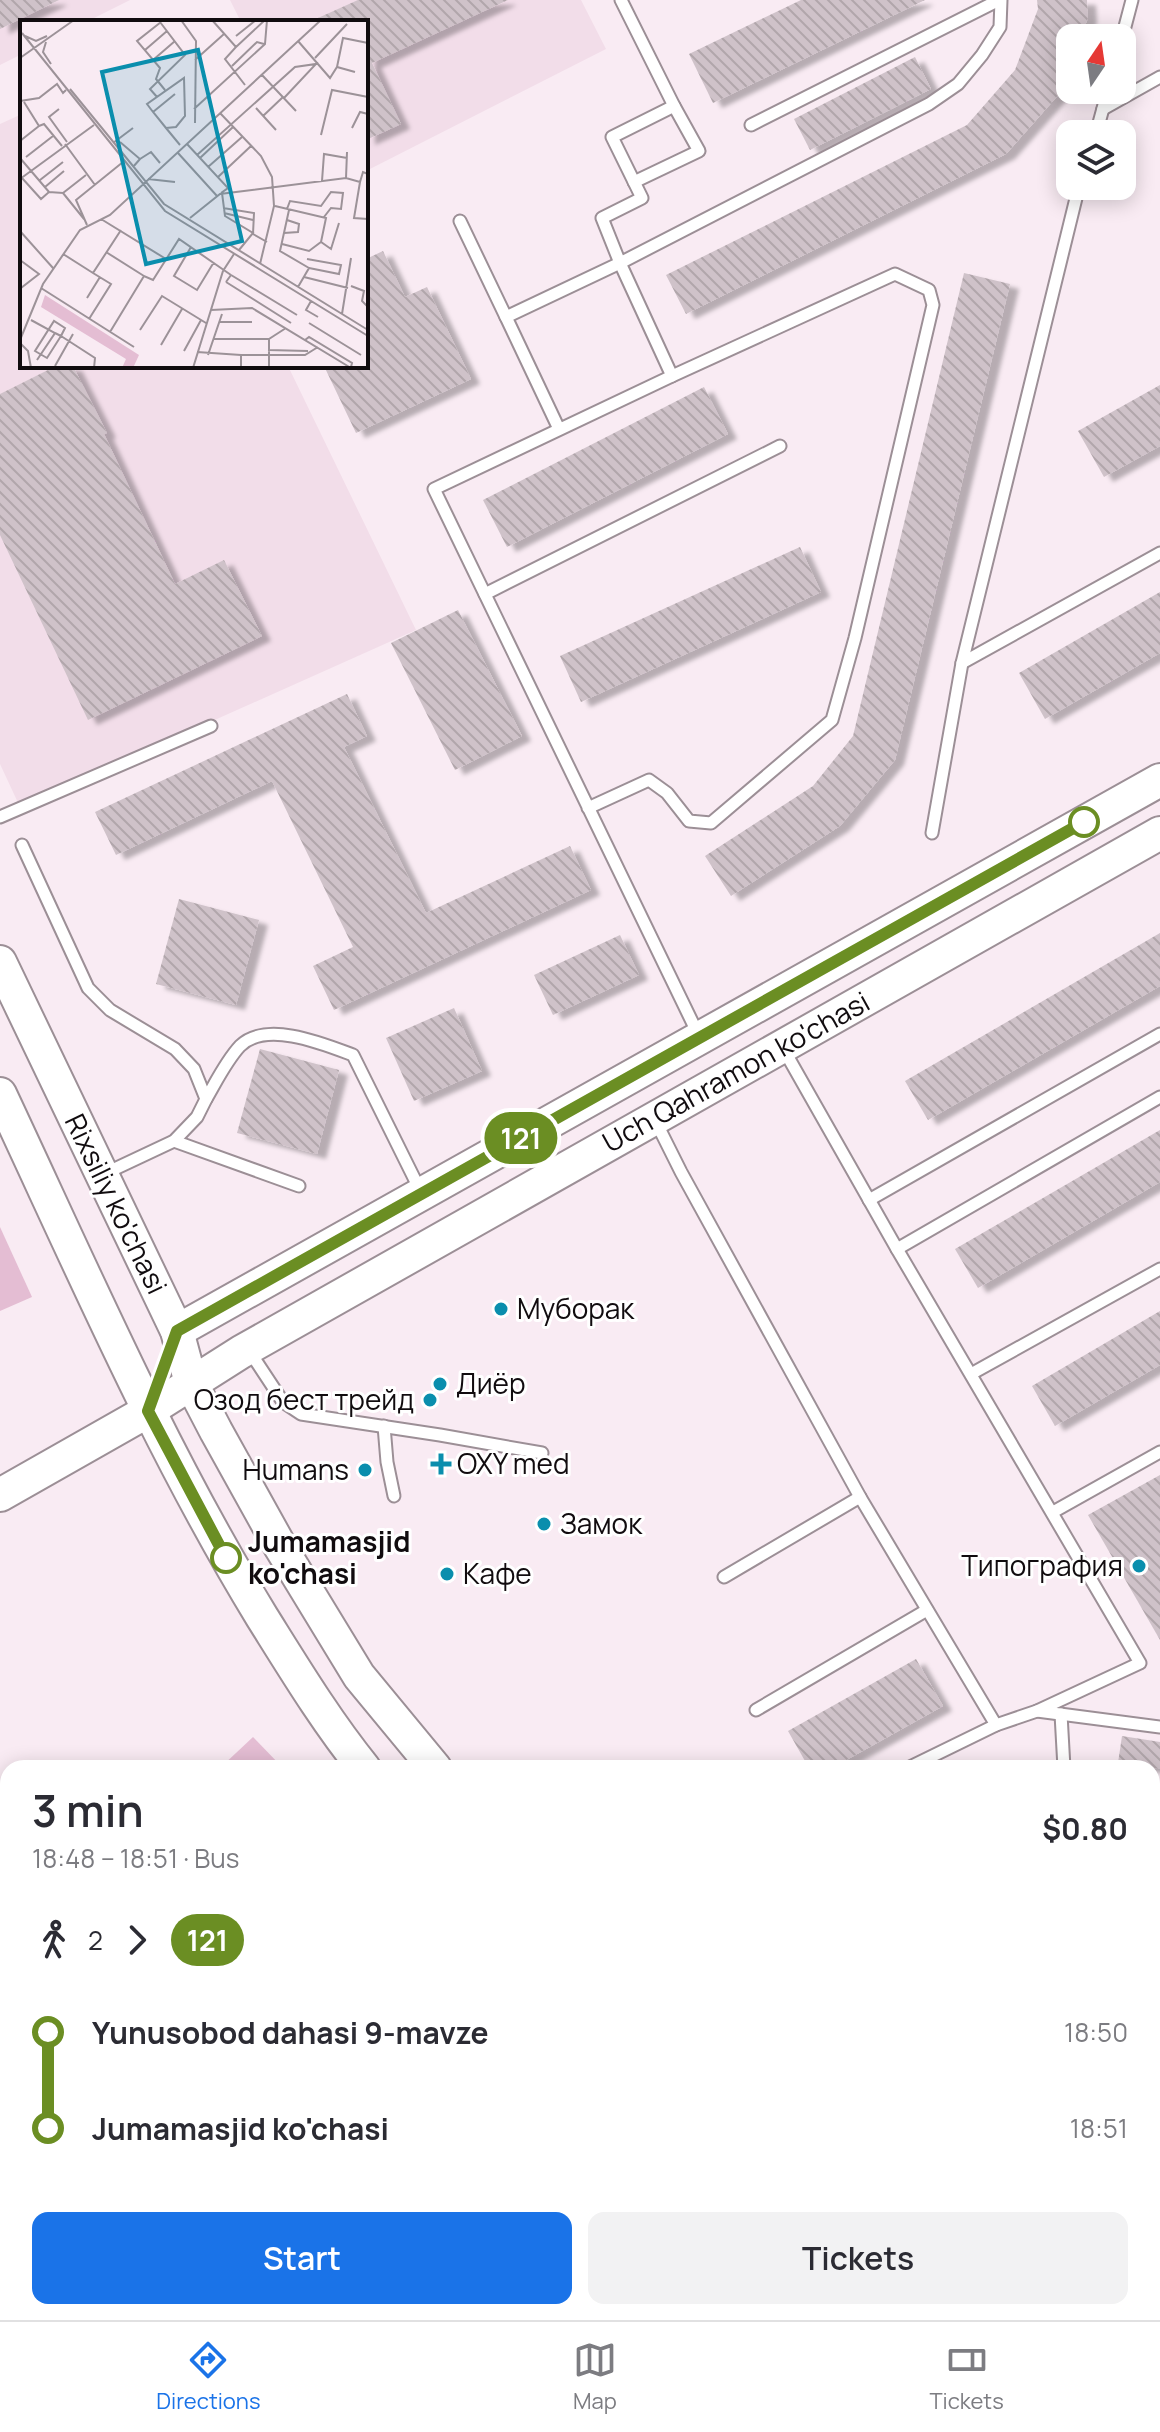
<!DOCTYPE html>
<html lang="en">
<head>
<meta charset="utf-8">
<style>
	body { margin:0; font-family:Manrope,sans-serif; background:#f2f2f3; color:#2b2b33; height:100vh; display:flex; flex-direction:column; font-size:30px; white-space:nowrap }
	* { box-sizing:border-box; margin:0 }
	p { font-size:26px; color:#7c7c81 }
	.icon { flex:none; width:44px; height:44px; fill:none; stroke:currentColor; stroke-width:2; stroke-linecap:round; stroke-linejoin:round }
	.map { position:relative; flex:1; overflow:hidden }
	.panel { position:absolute; left:0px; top:1760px; width:1160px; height:560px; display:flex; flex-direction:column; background:#fff; border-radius:24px 24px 0 0; box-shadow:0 4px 20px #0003 }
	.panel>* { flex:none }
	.badge { padding:0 16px; border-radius:26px; font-size:28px; line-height:52px }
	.needle { width:52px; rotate:13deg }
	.fabs { position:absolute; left:1056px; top:24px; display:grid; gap:16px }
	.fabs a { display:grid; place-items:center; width:80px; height:80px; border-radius:16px; background:#fff; box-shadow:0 4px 20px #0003; font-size:40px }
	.map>.badge { position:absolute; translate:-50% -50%; box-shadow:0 0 0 4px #fff }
	.legs { display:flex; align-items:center; gap:12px; height:88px; padding:0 32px; font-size:26px }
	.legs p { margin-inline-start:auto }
	.head { display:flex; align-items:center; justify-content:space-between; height:136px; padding:0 32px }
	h1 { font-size:44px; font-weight:600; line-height:60px }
	.cta { display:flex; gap:16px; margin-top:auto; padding:16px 32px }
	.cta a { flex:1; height:92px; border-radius:16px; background:#1a73e8; color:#fff; font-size:32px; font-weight:600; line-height:92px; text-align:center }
	.cta a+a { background:#f2f2f3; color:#2b2b33 }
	ul { padding:0 32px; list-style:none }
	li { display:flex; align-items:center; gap:28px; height:96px; font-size:30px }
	li i { display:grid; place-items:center; width:12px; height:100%; margin:0 10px; background:currentColor }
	li i::after { content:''; width:20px; height:20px; margin:-10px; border:6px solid; border-radius:50%; background:#fff }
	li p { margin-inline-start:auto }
	li:first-child i { background:linear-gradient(#0000 50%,currentColor 0) }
	li:last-child i { background:linear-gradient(currentColor 50%,#0000 0) }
	.menu { display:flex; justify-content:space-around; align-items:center; height:112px; border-top:2px solid #e1e1e2; background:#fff; font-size:22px; color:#7c7c81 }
	.menu a { display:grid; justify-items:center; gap:4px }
	.menu .selected { color:#1a73e8 }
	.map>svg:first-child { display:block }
</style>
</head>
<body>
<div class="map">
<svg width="1160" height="2320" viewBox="0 0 1160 2320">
	<defs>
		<pattern id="building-back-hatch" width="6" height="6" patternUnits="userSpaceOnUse" patternTransform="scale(2)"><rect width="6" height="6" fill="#cfc2c9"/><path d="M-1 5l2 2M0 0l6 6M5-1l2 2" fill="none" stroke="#b1a6ab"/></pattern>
		<filter id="shadow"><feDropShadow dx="9" dy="5" stdDeviation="2" flood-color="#0004"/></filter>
	</defs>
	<rect width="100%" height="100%" fill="#f9ebf3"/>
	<!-- built -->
	<g fill="#f2dde9">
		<path d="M0 0H130L86 22H22V54L0 65Z"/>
		<path d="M230 0H581L606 49 366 171V22H241Z"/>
		<path d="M22 114V366H288L416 630 20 807 0 764V124Z"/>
	</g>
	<!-- green -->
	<g fill="#e4bdd3">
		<path d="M0 1227 32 1297 0 1311Z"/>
		<path d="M253 1737 283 1768H220Z"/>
	</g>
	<!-- building -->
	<g fill="url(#building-back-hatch)" filter="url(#shadow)">
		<path d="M0 0H59L0 29Z"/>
		<path d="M358 0H508L372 63 401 124 366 140V22H309Z"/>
		<path d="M801 0H925L713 103 689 54Z"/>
		<path d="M1037 0H1087L1088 18 1080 38H1070V66L1060 93 1006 154 686 314 666 275 967 125 1015 70 1038 9Z"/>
		<path d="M915 57 931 89 810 150 794 119Z"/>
		<path d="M383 251 405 297 427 287 471 379 356 433 324 366H366V259Z"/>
		<path d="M964 273 1010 284 895 760 840 826 731 896 705 856 813 786 853 736Z"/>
		<path d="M56 366H73L107 433 104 434 175 584 224 560 262 636 88 720 0 535V394Z"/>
		<path d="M1160 385V446L1104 477 1078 431Z"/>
		<path d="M704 387 728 434 507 547 483 500Z"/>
		<path d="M800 547 821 592 581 702 560 656Z"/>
		<path d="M1160 592V653L1045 719 1019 673Z"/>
		<path d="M458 610 522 736 455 770 391 643Z"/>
		<path d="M347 694 367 736 344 747 426 913 570 846 591 890 334 1010 313 966 353 947 272 781 116 855 95 812Z"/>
		<path d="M179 899 259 920 236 1005 156 984Z"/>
		<path d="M1160 933V986L928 1120 905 1081Z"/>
		<path d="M620 935 639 975 553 1015 534 975Z"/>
		<path d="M454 1008 482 1071 414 1101 386 1038Z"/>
		<path d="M260 1049 339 1070 317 1154 237 1133Z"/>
		<path d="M1160 1130V1182L978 1288 955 1249Z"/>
		<path d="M1160 1311V1365L1055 1426 1032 1386Z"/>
		<path d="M1160 1475V1640L1088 1515Z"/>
		<path d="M916 1659 943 1706 832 1768H809L788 1731Z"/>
		<path d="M1122 1736 1160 1742V1769L1118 1763Z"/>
	</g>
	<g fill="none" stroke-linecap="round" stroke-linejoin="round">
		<defs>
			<g id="lane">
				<path d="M621 0 674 106 612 137 642 198 602 218 620 263 672 376"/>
				<path d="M1122 38 1132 0"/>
				<path d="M1103 109 1160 77"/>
				<path d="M751 125 999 0"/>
				<path d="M1096 134 1108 90"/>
				<path d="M634 182 699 151 674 106"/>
				<path d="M460 221 506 317"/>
				<path d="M559 429 506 317 620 263 929 104 958 84 982 55 1000 27 1001 0"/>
				<path d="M485 594 780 446"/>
				<path d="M962 663 1160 553"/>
				<path d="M588 808 649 780 667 793 689 821 711 823 832 720 855 638 933 305 929 290 895 274 672 376 434 489C522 671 610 853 698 1034"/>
				<path d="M0 817 211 726"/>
				<path d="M932 833 962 663 1079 186"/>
				<path d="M22 845 88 988 110 1010 175 1049 194 1069 206 1099 197 1117 174 1141 106 1173"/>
				<path d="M784 1050 897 1249 1140 1663 1037 1711"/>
				<path d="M206 1099C216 1082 226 1061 240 1046 266 1020 324 1044 353 1055L420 1190"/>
				<path d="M656 1122 681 1172 860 1497 996 1725"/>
				<path d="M174 1141 299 1186"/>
				<path d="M869 1200 1160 1034"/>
				<path d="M897 1249 1160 1097"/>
				<path d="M250 1352 283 1402 301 1414 440 1435 542 1453"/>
				<path d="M971 1374 1160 1269"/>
				<path d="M384 1426 387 1462 394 1496"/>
				<path d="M1053 1512 1160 1452"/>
				<path d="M724 1577 860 1497"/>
				<path d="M756 1710 927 1610"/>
				<path d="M1061 1714 1064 1768"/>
				<path d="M908 1768 996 1725 1037 1711 1160 1727"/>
				<path d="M1152 1929 1160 1933"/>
				<path d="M1152 1980 1160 1983"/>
				<path d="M0 2077 8 2085"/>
				<path d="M1152 2109 1160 2116"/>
				<path d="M623 2312 631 2320"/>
				<path d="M237 2320 245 2312"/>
				<path d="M490 2320 497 2312"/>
			</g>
			<g id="secondary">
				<path d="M0 962 177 1331 191 1383 216 1431 281 1548 359 1676 435 1768"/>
				<path d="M0 1094C83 1271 160 1450 262 1617 294 1668 326 1721 364 1768"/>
				<path d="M177 1331 1160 780"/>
				<path d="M0 1495 148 1411 241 1352 1160 833"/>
				<path d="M905 2312 913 2320"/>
				<path d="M985 2312 993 2320"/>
			</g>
		</defs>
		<!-- lane casing -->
		<use href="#lane" stroke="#9c8f96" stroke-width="15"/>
		<!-- secondary casing -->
		<use href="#secondary" stroke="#9c8f96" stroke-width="36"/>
		<!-- lane -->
		<use href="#lane" stroke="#fff" stroke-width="11"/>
		<!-- secondary -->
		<use href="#secondary" stroke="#fff" stroke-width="32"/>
	</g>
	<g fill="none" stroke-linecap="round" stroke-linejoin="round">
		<defs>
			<path id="line-1" d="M226 1558 148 1411 177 1331 1084 822"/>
		</defs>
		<!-- line-1 casing -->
		<use href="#line-1" stroke="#fff" stroke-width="18"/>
		<!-- line-1 -->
		<use href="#line-1" stroke="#6b8e23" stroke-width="12"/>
	</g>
	<!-- markers -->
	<g fill="#fff" stroke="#6b8e23" stroke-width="4">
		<circle cx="1084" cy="822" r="14"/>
		<circle cx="226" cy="1558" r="14"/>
	</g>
	<g fill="#0a8ead" stroke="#fff" stroke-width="3">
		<circle cx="501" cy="1309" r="8"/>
		<circle cx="440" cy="1384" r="8"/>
		<circle cx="430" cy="1400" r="8"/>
		<path d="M437 1452h8v8h8v8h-8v8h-8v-8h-8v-8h8z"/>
		<circle cx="365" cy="1470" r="8"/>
		<circle cx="544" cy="1524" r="8"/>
		<circle cx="1139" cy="1566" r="8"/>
		<circle cx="447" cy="1574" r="8"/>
	</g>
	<g text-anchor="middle" stroke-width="6" stroke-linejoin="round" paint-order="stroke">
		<!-- street labels -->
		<g font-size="28" fill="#110c0f" stroke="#fff">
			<text transform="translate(736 1072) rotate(-29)" y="10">Uch Qahramon ko'chasi</text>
			<text transform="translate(116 1204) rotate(64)" y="10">Rixsiliy ko'chasi</text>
		</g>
		<!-- poi labels -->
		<g font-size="28" fill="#110c0f" stroke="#fff" text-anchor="start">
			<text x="517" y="1319">Муборак</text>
			<text x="456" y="1394">Диёр</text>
			<text x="414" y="1410" text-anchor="end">Озод бест трейд</text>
			<text x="457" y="1474">OXY med</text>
			<text x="349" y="1480" text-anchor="end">Humans</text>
			<text x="560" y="1534">Замок</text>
			<text x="1123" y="1576" text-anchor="end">Типография</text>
			<text x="463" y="1584">Кафе</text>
		</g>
		<!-- stop labels -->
		<g font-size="28" font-weight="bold" fill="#110c0f" stroke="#fff" text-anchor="start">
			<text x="248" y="1552">Jumamasjid<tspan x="248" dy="32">ko'chasi</tspan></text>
		</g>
	</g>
	<!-- overview -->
	<g transform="translate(20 20)">
		<rect width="348" height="348" fill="#f9ebf3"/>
		<path d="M25 275 119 335 113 348H102L106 339 21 287Z" fill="#e4bdd3"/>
		<path fill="none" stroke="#9c9298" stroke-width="2" d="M161 0 176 21 175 103M192 0 216 27 205 39 225 65M141 2 117 21 140 48 136 59 145 70M2 13 145 191 348 316M5 16 16 21 27 16M216 16 236 0M278 21 310 58 317 47 335 52M26 22 23 32 31 44M216 27 245 0M125 30 147 11M0 38 54 0M295 38 327 4M133 40 155 21M175 40 204 14M212 46 237 22 244 24M317 47 323 18 348 23M242 55 276 91M50 69 144 184 348 310M137 77 130 69 165 35 140 2M0 81 19 78 37 64 43 73 46 70M4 82 19 106 24 104 42 126M236 88 256 110M39 89 29 97 47 122M174 89 245 24 247 0M133 92 155 74M200 93 241 136 252 157 254 186 240 244M243 96 263 77M146 108 156 107 165 96 164 58 127 84 133 92 146 108 160 125M332 108 340 92 348 94M301 115 312 70 348 77M0 121 19 106M100 122 120 139 113 147M93 123 113 108M45 124 75 165M167 124 208 168 201 173M158 133 197 176M177 135 275 47 296 44 264 78M6 137 33 116M0 138 29 172M180 138 213 107M120 139 131 132 140 143M188 147 222 117M198 157 231 126M2 158 21 179 29 172 43 173 66 155M326 158 327 132M0 159 74 105M128 159 155 162M20 160 43 142M302 161 304 134 327 138M340 162 334 198 348 199M25 167 44 151M43 173 64 199M202 173 205 196 233 213 219 230M255 186 306 198 301 222M203 188 234 193 233 214 247 222M267 189 270 181 301 186 311 172 323 173 321 189 311 188 304 197M269 190 260 231 289 248 278 267M204 193 233 200M170 198 200 174 326 158 340 162 343 152 348 154M81 199 146 239M67 205 56 180 103 142M0 211 33 248M264 213 278 212 279 204 267 200M262 224 289 231 301 222 311 229 319 203M171 227 154 256 177 270 194 242M86 232 124 256M43 234 73 253M287 239 321 245 319 254 289 248M0 240 19 254 1 268 0 279M284 257 328 268M206 262 211 255 277 295M206 262 271 303M331 266 344 271 342 281 348 287M21 268 114 327M67 278 80 257M291 281 286 290 298 297M191 290 232 288 331 348M322 294 331 238M69 299 91 264 73 253 101 210M11 300 35 313 17 340M199 302H232M289 303 341 335M120 310 142 276 186 303M90 312 124 256 133 260 159 219 211 255M35 313 41 316 27 338 15 331 34 301 45 308 41 316 75 338 74 348M193 319H249M0 320 23 264 60 210 90 195 301 0M285 320 289 317 332 343 331 347M0 323 8 331 11 348M141 325 162 289M248 330 288 331M164 331 181 300M177 332 221 335M188 335 202 294M35 346 53 314M173 348 203 251 214 234M221 348V335H285L298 327M249 348V319L266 308"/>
		<path fill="#0a8ead" fill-opacity="0.15" stroke="#0a8ead" stroke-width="4" d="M178 30 222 221 126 244 82 52Z"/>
		<rect width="348" height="348" fill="none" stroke="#110c0f" stroke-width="4"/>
	</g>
</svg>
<div class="fabs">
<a><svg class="needle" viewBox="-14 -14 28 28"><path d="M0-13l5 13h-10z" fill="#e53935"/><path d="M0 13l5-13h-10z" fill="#7c7c81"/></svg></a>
<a><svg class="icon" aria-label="layers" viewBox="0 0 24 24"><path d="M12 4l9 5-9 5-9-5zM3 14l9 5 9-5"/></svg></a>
</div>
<b class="badge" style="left:521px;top:1138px;background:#6b8e23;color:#fff">121</b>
<section class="panel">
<div class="head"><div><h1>3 min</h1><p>18:48 – 18:51 · Bus</p></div><b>$0.80</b></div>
<div class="legs"><svg class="icon" aria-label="walk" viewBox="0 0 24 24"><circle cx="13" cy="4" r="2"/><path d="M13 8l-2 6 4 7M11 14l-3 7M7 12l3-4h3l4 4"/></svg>2<svg class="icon" aria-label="forward" viewBox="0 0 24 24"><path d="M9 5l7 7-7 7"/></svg><b class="badge" style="background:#6b8e23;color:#fff">121</b></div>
<ul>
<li><i style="color:#6b8e23"></i><b>Yunusobod dahasi 9-mavze</b><p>18:50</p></li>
<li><i style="color:#6b8e23"></i><b>Jumamasjid ko'chasi</b><p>18:51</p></li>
</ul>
<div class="cta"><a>Start</a><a>Tickets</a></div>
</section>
</div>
<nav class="menu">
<a class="selected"><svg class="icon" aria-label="directions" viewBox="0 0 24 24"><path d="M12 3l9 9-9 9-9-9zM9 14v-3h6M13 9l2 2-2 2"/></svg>Directions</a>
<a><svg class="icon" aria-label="map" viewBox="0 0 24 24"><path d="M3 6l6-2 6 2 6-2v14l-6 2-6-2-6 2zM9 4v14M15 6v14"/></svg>Map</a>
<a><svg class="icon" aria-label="tickets" viewBox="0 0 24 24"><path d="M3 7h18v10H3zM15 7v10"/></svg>Tickets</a>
</nav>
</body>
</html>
